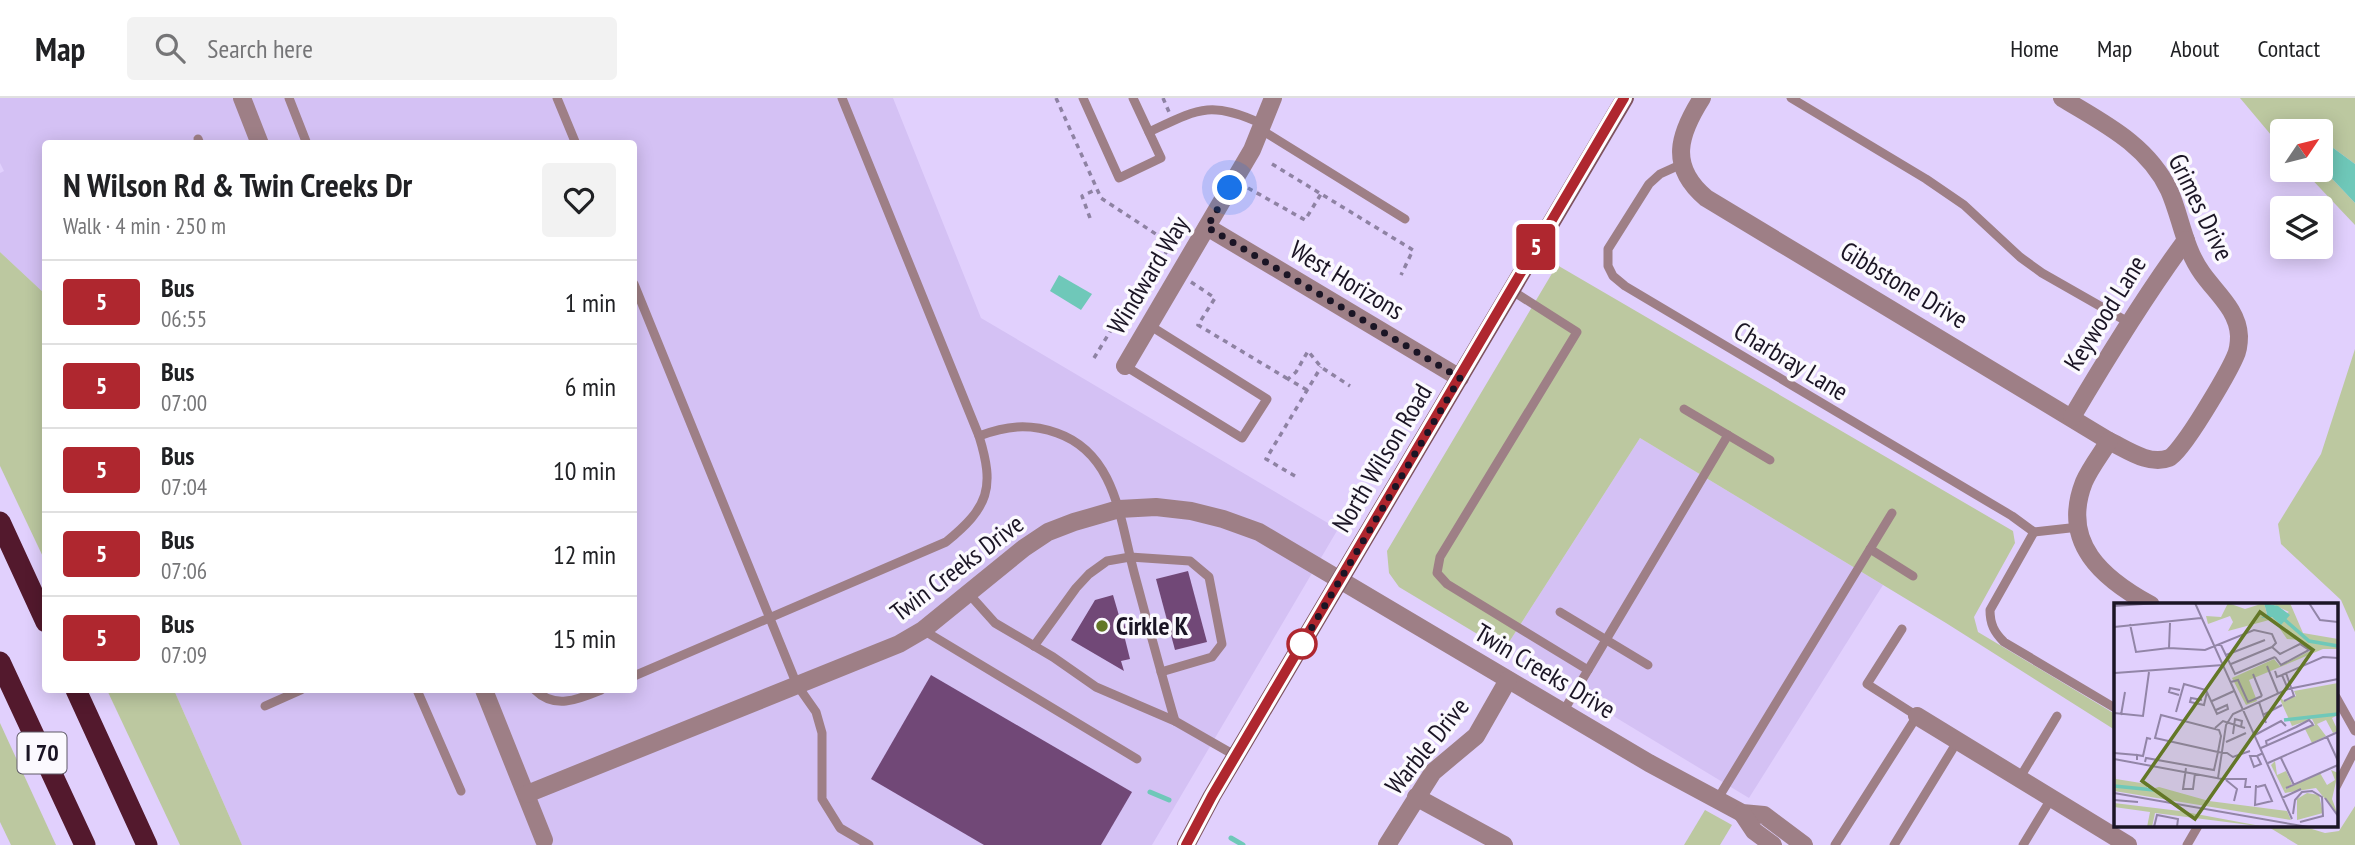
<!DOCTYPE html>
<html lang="en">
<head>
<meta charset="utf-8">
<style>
	body { margin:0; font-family:"PT Sans Narrow",sans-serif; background:#f2f2f2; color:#202124; height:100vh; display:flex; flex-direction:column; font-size:26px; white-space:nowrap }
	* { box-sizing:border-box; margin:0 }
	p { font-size:23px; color:#757577 }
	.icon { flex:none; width:38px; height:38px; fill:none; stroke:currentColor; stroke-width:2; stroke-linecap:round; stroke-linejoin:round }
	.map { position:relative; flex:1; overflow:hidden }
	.sheet { position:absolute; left:42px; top:42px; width:595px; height:553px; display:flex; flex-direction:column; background:#fff; border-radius:7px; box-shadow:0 4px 18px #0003 }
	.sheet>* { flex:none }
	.badge { padding:0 14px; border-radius:5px; font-size:24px; line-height:46px }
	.needle { width:46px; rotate:55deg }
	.fabs { position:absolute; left:2270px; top:21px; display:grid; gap:14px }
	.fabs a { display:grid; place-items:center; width:63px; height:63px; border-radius:7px; background:#fff; box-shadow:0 4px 18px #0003; font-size:35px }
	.you { position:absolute; width:35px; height:35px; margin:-18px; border:5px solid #fff; border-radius:50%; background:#1a73e8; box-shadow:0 0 0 10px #1a73e833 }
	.map>.badge { position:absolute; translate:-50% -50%; box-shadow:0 0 0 4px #fff }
	.round { display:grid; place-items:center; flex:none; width:74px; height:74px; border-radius:7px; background:#f2f2f2 }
	.headline { display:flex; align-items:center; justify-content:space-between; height:119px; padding:0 21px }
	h1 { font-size:33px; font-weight:600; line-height:52px }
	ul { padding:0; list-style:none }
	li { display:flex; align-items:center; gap:21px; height:84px; padding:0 21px; border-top:2px solid #e0e0e0 }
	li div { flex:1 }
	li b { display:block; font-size:26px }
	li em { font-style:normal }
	li .badge { min-width:77px; font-weight:700; text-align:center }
	header { display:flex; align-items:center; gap:42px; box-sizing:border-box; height:98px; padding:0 35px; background:#fff; border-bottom:2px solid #e0e0e0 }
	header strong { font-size:33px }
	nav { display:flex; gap:38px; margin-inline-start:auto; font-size:24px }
	.search { width:490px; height:63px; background:#f2f2f2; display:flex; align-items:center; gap:18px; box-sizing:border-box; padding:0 24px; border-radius:7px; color:#757577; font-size:26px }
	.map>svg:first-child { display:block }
</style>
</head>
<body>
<header>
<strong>Map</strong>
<div class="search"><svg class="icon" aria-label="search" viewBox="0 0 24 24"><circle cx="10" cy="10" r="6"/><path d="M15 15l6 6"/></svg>Search here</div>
<nav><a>Home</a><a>Map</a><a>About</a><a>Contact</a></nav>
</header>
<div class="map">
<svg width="2355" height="747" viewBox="0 0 2355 747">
	<rect width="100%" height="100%" fill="#e1d0fd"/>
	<!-- built -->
	<g fill="#d4c1f4">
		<path d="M0 0H893L981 220 1338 431 1152 747H242L174 592H634V46H46L45 196 0 154V75L4 73 0 65Z"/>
		<path d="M1640 340 1883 487 1749 700 1504 552Z"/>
	</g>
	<!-- green -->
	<g fill="#bcc8a0">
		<path d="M2240 0H2355V66L2321 41 2320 33H2282V50Z"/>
		<path d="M2321 69 2355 105V127L2303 72H2320Z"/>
		<path d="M0 154 45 196V463L0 368Z"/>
		<path d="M1557 167 2013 433 2015 445 1974 519 1978 534 2115 616V632L1946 525 1640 340 1504 552 1399 489 1389 475 1387 453Z"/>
		<path d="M2355 251V534L2341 502 2281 446 2278 426 2321 356Z"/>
		<path d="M107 592H174L242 747H180Z"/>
		<path d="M0 625 56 747H11L0 724Z"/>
		<path d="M2355 708V747H2298L2267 728H2302L2325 735 2339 733Z"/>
		<path d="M1705 712 1732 727 1720 747H1684Z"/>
	</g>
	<!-- water -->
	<g fill="#6fc8b9">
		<path d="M2321 41 2355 66V105L2321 69Z"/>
		<path d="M1059 177 1092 196 1081 212 1050 193Z"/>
	</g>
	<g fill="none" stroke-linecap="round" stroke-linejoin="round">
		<!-- stream -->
		<g stroke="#6fc8b9" stroke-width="5">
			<path d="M1150 694 1169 702"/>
			<path d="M1231 740 1243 747"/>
		</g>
	</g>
	<!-- building -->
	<g fill="#714877">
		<path d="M1188 473 1207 544 1175 552 1156 481Z"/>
		<path d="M1113 497 1120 521 1123 520 1127 536 1124 537 1130 561 1121 563 1124 573 1071 542 1095 502Z"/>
		<path d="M931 577 1132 694 1101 747H984L871 681Z"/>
	</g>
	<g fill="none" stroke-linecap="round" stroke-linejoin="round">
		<!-- path -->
		<g stroke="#8e82a3" stroke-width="3.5" stroke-dasharray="5 5" stroke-linecap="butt">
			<path d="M1056 0 1101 100 1171 146 1161 163"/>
			<path d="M1163 0 1169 14"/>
			<path d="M1272 66 1413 152 1401 177"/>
			<path d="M1248 90 1305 122 1321 96"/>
			<path d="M1090 120 1082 98 1097 91"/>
			<path d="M1191 184 1215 200 1198 227 1288 281"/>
			<path d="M1094 260 1152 165 1158 168 1161 163 1168 167"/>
			<path d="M1307 292 1288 281 1296 274 1308 253 1321 269 1350 288"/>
			<path d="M1295 378 1266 361 1321 269"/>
		</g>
		<!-- service -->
		<g stroke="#9e7f86" stroke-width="9">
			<path d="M289 0 307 46"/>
			<path d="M557 0 576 46"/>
			<path d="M1083 0 1119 80 1161 60 1133 0"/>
			<path d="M1791 0 1926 81 1964 107 2020 159 2042 175 2128 224"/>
			<path d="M1260 31 1405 121"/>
			<path d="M1149 34C1198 11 1210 2 1262 26"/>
			<path d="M198 41 200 46"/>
			<path d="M1682 66 1660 76 1649 86 1608 151V168L1613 178 1625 188 2012 418 2034 434 2079 429"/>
			<path d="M634 186 797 587 816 614 822 635V701L840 730 869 747"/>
			<path d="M1511 192 1577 234 1440 459 1437 475 1447 486 1588 572"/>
			<path d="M1125 268 1242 340 1267 301 1149 227"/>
			<path d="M1684 311 1770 362"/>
			<path d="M979 338C1006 328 1028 325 1057 335 1117 356 1120 424 1135 478 1148 526 1161 575 1175 623"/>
			<path d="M2034 434 1990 512C1990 526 1994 534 2004 544L2115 610"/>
			<path d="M1870 451 1913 478"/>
			<path d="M969 496 995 525 1053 559 1096 589 1175 623 1236 658"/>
			<path d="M1560 514 1648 567"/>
			<path d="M923 532 1137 661"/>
			<path d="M1034 548 1076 490 1089 476 1107 463 1130 459 1190 463 1209 479 1222 546 1212 559 1161 574"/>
			<path d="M634 578 946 444C989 409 995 390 979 338L842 0"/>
			<path d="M417 592 461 693"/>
			<path d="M535 592C555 612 579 601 601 592"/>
			<path d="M2336 599 2355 633"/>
			<path d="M265 608 301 592"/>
			<path d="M1563 614 1728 337"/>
			<path d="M2019 681 2057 618"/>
			<path d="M2336 689 2355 652"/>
			<path d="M1717 702 1892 415"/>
			<path d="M1835 747 1917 618 1867 586 1902 531"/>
			<path d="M1894 747 1957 644"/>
			<path d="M2023 747 2051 701"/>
			<path d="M2187 747 2198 728"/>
		</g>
		<!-- minor -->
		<g stroke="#9e7f86" stroke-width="18">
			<path d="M242 0 260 46"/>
			<path d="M1702 0C1679 36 1668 68 1706 100L2109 343C2126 351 2149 368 2169 360 2182 355 2228 275 2235 259 2238 253 2239 244 2239 238 2238 212 2216 195 2202 175 2184 150 2181 119 2169 92 2147 46 2103 25 2062 0"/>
			<path d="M1207 129 1460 280"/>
			<path d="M1125 268 1252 52 1273 0"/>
			<path d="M2072 319C2108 258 2144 199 2186 142"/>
			<path d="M2109 343C2101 356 2090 370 2084 384 2060 445 2103 481 2151 507"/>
			<path d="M484 592 544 742"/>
			<path d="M1917 618 2128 747"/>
			<path d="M527 696 899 546 923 532 1024 450 1048 434 1074 424 1119 411 1156 409 1191 413 1223 421 1259 434 1649 665 1742 715 1764 717 1804 747"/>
			<path d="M1416 699 1504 747"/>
			<path d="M1742 715 1754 733 1773 747"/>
			<path d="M1387 747 1433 674 1476 638 1508 582"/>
		</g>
		<!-- secondary -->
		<path stroke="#7f535f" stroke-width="18" d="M1186 747 1212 698 1625 0"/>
		<!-- motorway -->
		<g stroke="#53192d" stroke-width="21">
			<path d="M0 424 46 524"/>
			<path d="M0 564 85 747"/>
			<path d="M76 592 147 747"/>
		</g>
	</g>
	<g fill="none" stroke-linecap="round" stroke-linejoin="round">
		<defs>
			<path id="line" d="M1186 747 1212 698 1624 0"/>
		</defs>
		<!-- line casing -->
		<use href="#line" stroke="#fff" stroke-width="16"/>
		<!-- line -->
		<use href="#line" stroke="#af272f" stroke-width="10"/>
		<!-- walk -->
		<path stroke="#1b1525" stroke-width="7" stroke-dasharray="0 12.6" d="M1230 90 1207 129 1460 280 1302 546"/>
	</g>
	<!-- markers -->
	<circle fill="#637727" stroke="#fbf9fe" stroke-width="2.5" cx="1102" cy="528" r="7"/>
	<circle fill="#fff" stroke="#af272f" stroke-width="3.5" cx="1302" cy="546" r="14"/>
	<g text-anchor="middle" stroke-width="7" stroke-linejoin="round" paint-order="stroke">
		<!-- shield labels -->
		<rect fill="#fbf9fe" stroke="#5e5966" stroke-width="2" x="17.5" y="634.5" width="49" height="41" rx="5"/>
		<g font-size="24" font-weight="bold" fill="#1b1525">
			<text x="42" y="663">I 70</text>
		</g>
		<!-- street labels -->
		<g font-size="26" fill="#1b1525" stroke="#fbf9fe">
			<text transform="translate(2201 109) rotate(64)" y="9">Grimes Drive</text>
			<text transform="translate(1148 177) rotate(-59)" y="9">Windward Way</text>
			<text transform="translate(1347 182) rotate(31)" y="9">West Horizons</text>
			<text transform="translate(1904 187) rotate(31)" y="9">Gibbstone Drive</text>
			<text transform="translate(2105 215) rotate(-58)" y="9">Keywood Lane</text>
			<text transform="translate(1791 263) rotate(31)" y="9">Charbray Lane</text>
			<text transform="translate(1382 360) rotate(-59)" y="9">North Wilson Road</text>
			<text transform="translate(957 470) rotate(-37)" y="9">Twin Creeks Drive</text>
			<text transform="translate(1545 573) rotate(31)" y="9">Twin Creeks Drive</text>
			<text transform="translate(1427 648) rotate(-51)" y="9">Warble Drive</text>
		</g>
		<!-- poi labels -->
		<g font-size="26" font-weight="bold" fill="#1b1525" stroke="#fbf9fe" text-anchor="start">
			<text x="1116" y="537">Cirkle K</text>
		</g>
	</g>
	<!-- overview -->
	<g transform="translate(2114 505)">
		<rect width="224" height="224" fill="#e1d0fd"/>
		<path d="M114 0 131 6 150 0 153 11 148 15 158 14 161 16 175 9 156 0H176L189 30 224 36V46H209L135 77 143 98 132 102 118 75 160 56 166 63 198 47 187 37 173 36 159 16 114 28 119 19 116 13 94 21 92 13 107 14ZM224 80V112L218 115 224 128 219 130 212 117 203 121 212 133 198 140 191 126 201 122 198 116 178 123 164 92 170 98 182 93 180 88ZM161 158 163 172 172 168 178 181 170 187 206 170 213 182 221 177 217 167 224 170 218 196 224 212 202 185 171 190 157 162ZM0 167 2 176 33 181V187L45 184 95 198 173 208 177 217 0 188ZM193 190 205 192 209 210 183 217V196ZM0 200 66 208 152 224 41 210 38 224H33L36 209 0 204Z" fill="#bcc8a0"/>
		<path d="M150 0 164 3 176 12 167 22 158 14 147 15 153 11Z" fill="#6fc8b9"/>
		<path fill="none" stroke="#6fc8b9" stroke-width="3.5" d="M171 17 195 38 224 43M170 117 224 111M0 183 40 187"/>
		<path fill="none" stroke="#9285a7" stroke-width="2" d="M81 0 178 216M195 0 206 17 224 19M0 3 44 0M16 21 22 49 55 45M0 24 87 15M106 40 121 71 161 54M158 44 166 51 186 41 195 47 167 62 161 54M55 45 91 47 140 27 158 31 162 40 158 44M55 45 56 20M112 52 151 37M117 61 158 44M153 63 164 90M161 68 163 74 168 72 174 86M1 70 109 62M139 71 148 93M168 72 209 54 224 55M117 79 124 77 134 99 148 93M65 92 55 89 56 85 66 87M88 97 77 95 76 99 90 102 93 89M98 98 120 88M170 98 180 93 172 70M145 99 152 120M62 109 70 81 92 87 103 111 114 106 113 102 102 107M0 110 29 113 35 69M7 112 11 89M149 112 168 102M101 125 109 118 131 125M119 131 121 116 128 118 127 124M141 132 167 118 172 123M213 134 224 158M112 139 132 130M147 145 199 122 198 120 195 117 182 124 152 138 153 143M0 150 23 152M143 153H136L140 164 147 161 143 153 149 150M167 155 180 182M0 156 108 176H132L131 184H137M23 157V152L29 153 33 135 37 136M31 159 32 155 100 167 104 149 107 133 105 127 47 112 41 135 104 149 110 150H113L119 154 136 148M154 160 224 129M72 165 69 186H79L81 170M104 175 112 122 119 111 174 86 224 76M112 177 123 186 120 198M142 182 141 202 158 198 151 182 143 184M172 185 224 162M0 190 194 224M168 195 187 186M211 195 224 213M0 197 24 199M179 211 181 197 188 189 198 188 208 194 209 213 186 219M40 224 43 212 64 216 63 224"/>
		<path fill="#637727" fill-opacity="0.15" stroke="#637727" stroke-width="3.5" d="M146 9 199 47 81 216 28 178Z"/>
		<rect width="224" height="224" fill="none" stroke="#1b1525" stroke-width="3.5"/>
	</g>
</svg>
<div class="fabs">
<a><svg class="needle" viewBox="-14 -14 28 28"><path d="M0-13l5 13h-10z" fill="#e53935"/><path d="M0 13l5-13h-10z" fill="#757577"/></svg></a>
<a><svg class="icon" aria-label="layers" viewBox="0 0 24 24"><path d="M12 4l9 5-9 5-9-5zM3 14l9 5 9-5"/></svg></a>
</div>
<div class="you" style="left:1230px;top:90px"></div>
<b class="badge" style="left:1536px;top:149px;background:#af272f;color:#fff">5</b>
<section class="sheet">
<div class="headline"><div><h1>N Wilson Rd &amp; Twin Creeks Dr</h1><p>Walk · 4 min · 250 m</p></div><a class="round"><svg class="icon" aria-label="heart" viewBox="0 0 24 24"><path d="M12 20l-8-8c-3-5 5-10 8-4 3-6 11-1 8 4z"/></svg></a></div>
<ul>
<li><span class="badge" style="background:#af272f;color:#fff">5</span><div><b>Bus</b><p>06:55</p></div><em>1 min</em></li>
<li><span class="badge" style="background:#af272f;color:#fff">5</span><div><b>Bus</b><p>07:00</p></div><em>6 min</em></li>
<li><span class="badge" style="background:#af272f;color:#fff">5</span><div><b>Bus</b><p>07:04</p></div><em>10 min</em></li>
<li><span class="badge" style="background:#af272f;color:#fff">5</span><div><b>Bus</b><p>07:06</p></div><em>12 min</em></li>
<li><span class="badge" style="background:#af272f;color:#fff">5</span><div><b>Bus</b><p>07:09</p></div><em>15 min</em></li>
</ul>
</section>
</div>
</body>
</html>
